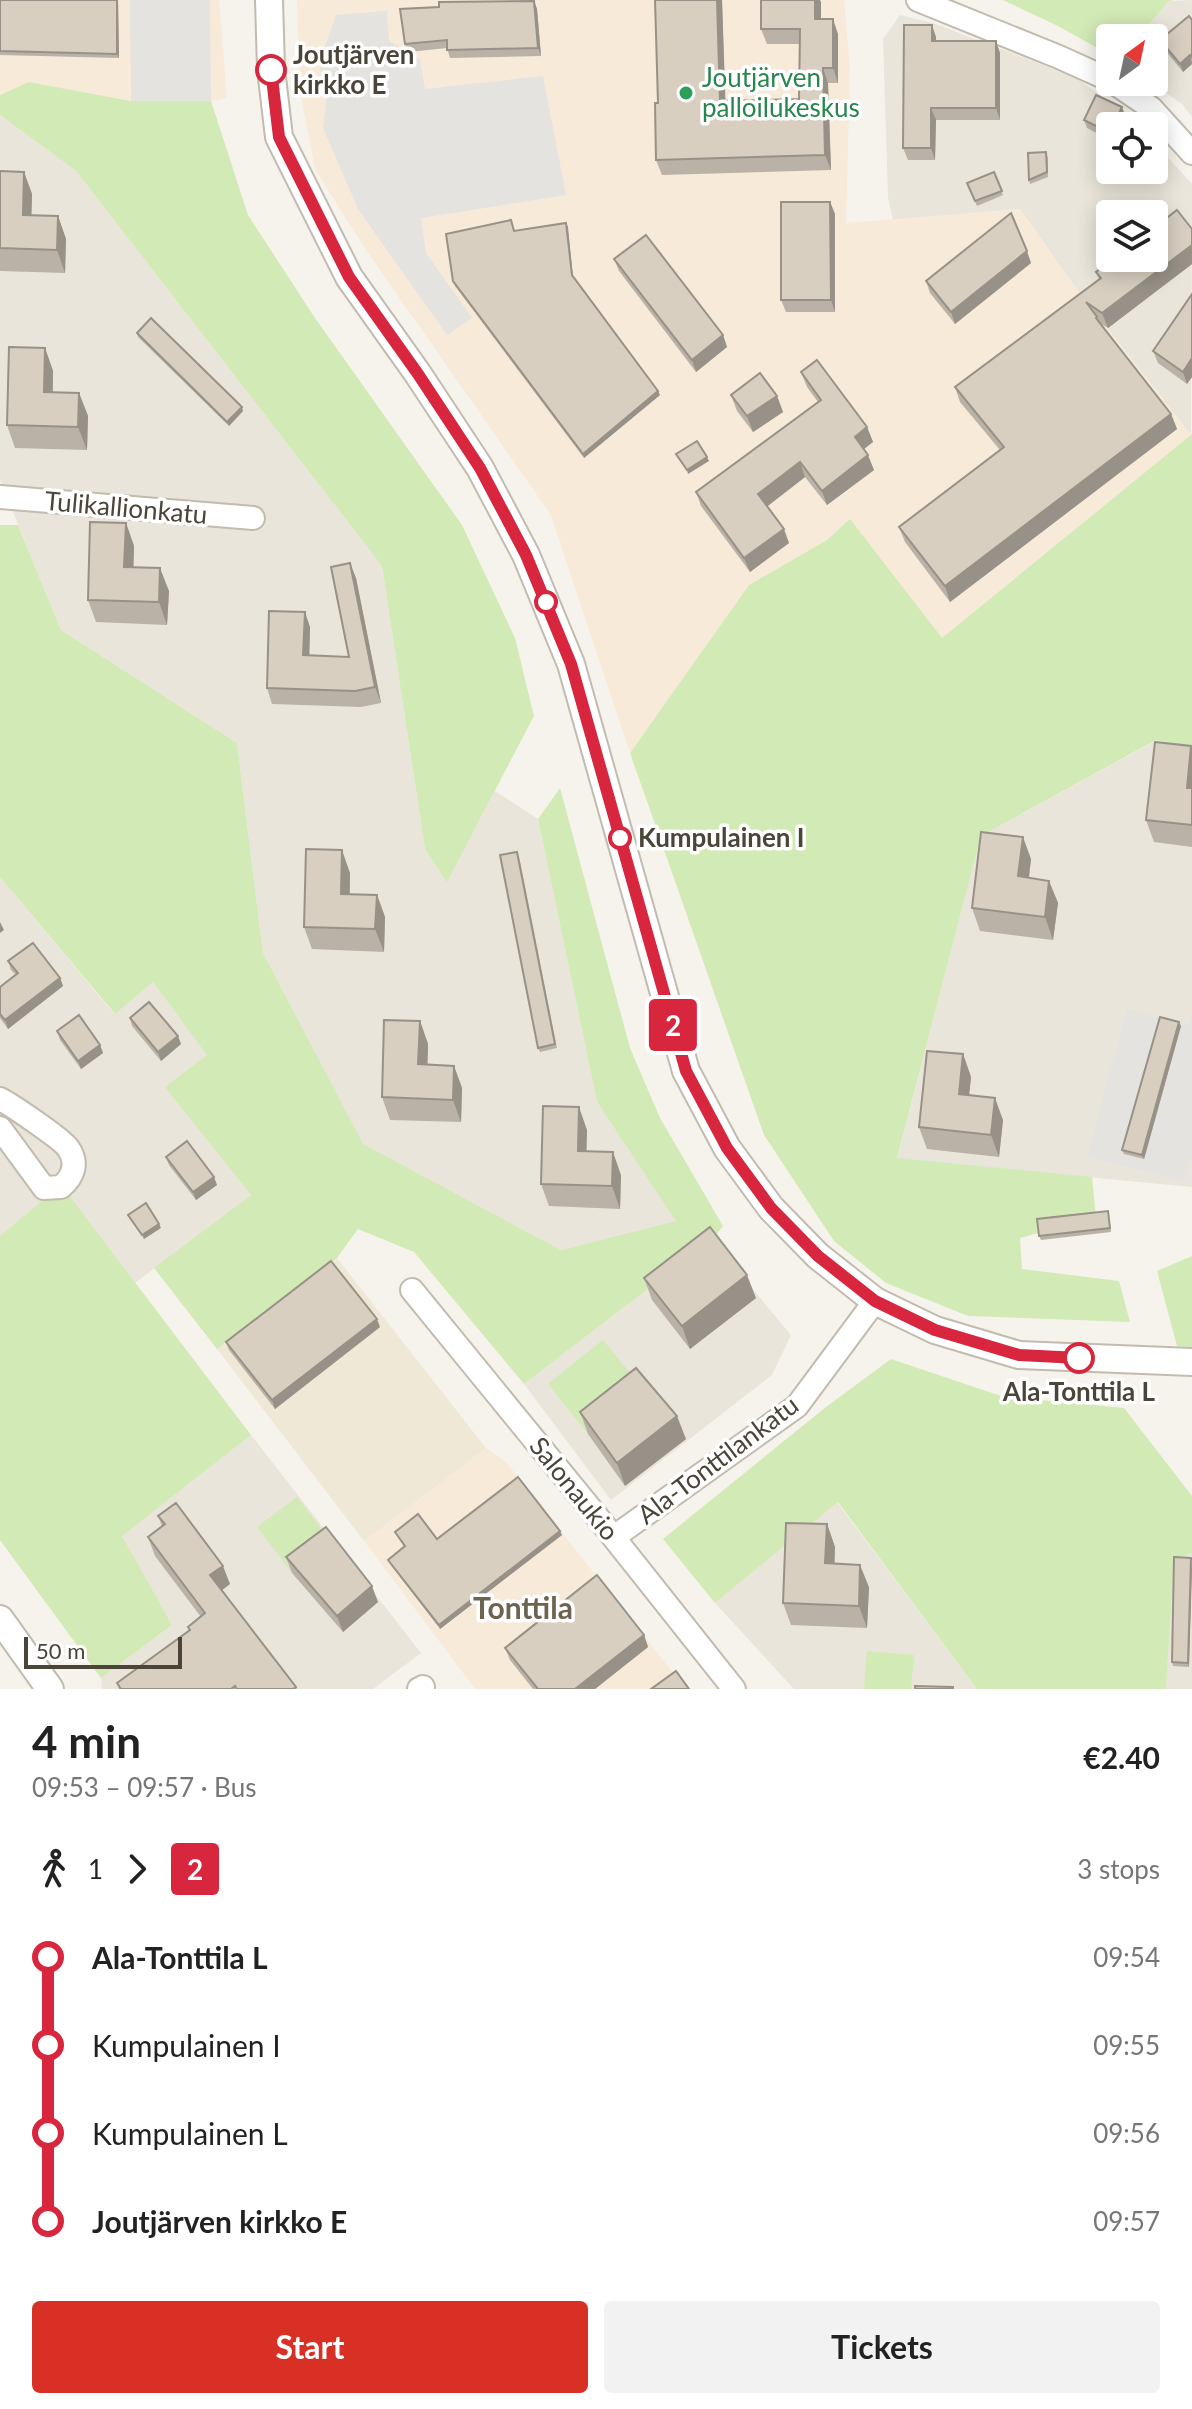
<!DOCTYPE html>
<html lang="en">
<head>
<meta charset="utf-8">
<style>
	body { margin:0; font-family:Lato,sans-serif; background:#f2f2f2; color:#222; height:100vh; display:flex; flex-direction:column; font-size:30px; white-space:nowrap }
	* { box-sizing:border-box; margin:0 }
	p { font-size:26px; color:#767676 }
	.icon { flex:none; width:44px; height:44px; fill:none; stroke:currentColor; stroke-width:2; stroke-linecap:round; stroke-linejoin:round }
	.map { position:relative; height:1689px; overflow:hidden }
	.sheet { display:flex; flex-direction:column; background:#fff; flex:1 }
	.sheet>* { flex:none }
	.badge { padding:0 16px; border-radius:6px; font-size:28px; line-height:52px }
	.needle { width:52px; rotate:33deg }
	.fabs { position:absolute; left:1096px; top:24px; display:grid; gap:16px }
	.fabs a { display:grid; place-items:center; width:72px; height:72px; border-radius:8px; background:#fff; box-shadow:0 4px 20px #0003; font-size:40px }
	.scale { position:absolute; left:24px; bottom:20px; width:158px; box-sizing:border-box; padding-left:8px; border:4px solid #4b4439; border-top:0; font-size:22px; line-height:28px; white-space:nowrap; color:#4b4439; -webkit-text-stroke:6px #fff; paint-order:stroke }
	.map>.badge { position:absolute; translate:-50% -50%; box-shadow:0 0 0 4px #fff }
	.legs { display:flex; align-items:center; gap:12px; height:88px; padding:0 32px; font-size:26px }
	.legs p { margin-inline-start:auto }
	.overview { display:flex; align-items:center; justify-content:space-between; height:136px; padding:0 32px }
	h1 { font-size:44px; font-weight:700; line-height:60px }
	.action { display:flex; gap:16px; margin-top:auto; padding:16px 32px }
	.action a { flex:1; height:92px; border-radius:8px; background:#d93025; color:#fff; font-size:32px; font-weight:700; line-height:92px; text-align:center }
	.action a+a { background:#f2f2f2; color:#222 }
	ul { padding:0 32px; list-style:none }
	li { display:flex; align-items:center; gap:28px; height:88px; font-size:30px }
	li i { display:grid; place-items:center; width:12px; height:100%; margin:0 10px; background:currentColor }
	li i::after { content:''; width:20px; height:20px; margin:-10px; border:6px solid; border-radius:50%; background:#fff }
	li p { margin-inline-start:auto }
	li:first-child i { background:linear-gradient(#0000 50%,currentColor 0) }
	li:last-child i { background:linear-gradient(currentColor 50%,#0000 0) }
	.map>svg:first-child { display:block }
</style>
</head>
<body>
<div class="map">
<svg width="1192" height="1689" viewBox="0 0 1192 1689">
	<rect width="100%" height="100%" fill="#f6f3ec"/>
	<!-- residential -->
	<g fill="#eae5da" fill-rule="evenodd">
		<path d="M1192 0V117L1182 104 1150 82H1154V38H1137L1169 1Z"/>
		<path d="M900 15 933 23 1077 78 1140 126H1110V170H1154V142L1192 184 1191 435 1075 287 1020 209 893 220 888 197 883 39ZM1110 214H1154V258H1110Z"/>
		<path d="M0 115 76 171 382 566 425 849 447 881 495 791 538 819 597 1102 677 1221 561 1250 363 1145 263 953 237 743 61 630 0 480Z"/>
		<path d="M1157 740 1192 747V1187L897 1159 981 836Z"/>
		<path d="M0 877 114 1014 153 982 208 1055 166 1087 251 1195 135 1283 61 1186 0 1236Z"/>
		<path d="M712 1240 791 1335 772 1375 611 1500 524 1384Z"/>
		<path d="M251 1435 421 1653 373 1689H102L101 1678 172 1625 121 1536Z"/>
		<path d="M837 1502 977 1689H794L715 1603Z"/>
		<path d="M1192 1553V1689H1166L1174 1561Z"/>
	</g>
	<!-- commercial -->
	<g fill="#f7ead8">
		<path d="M0 0H219L227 98 211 101H131L29 82 0 95Z"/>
		<path d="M297 0H844L850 69 846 223 1020 209 1075 287 1191 435 941 639 850 520 827 540 749 585 630 753 551 515 366 250 315 169 300 92Z"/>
		<path d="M486 1448 506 1462 686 1689H475L364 1541Z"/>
	</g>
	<!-- education -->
	<path fill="#efe8d6" d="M337 1258 486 1448 364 1541 217 1349Z"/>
	<!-- green -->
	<g fill="#d2eab5">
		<path d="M1003 0H1174L1169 1 1137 38H1110V55L1056 25Z"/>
		<path d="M29 82 131 101H211L248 215 315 318 462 525 515 638 534 716 447 882 425 849 382 566 76 171 0 115V95Z"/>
		<path d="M1192 434V747L1156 740 981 836 897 1158 1092 1177 1096 1217 1020 1238 1022 1269 1119 1281 1130 1322 968 1316 886 1283 834 1241 764 1135 630 753 749 585 827 540 850 519 942 638Z"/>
		<path d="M0 525H18L61 630 237 743 263 953 363 1144 561 1250 676 1221 597 1102 538 819 560 788 630 1048 660 1118 723 1226 712 1240 524 1384 414 1252 358 1229 337 1258 217 1349 154 1268 251 1195 165 1087 207 1055 153 982 115 1014 0 877Z"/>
		<path d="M61 1185 251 1435 122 1536 172 1625 101 1678 0 1540V1236Z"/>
		<path d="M1192 1256V1347L1177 1346 1157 1271Z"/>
		<path d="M603 1340 644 1390 588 1434 548 1384Z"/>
		<path d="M891 1359 1001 1396 1124 1408 1192 1496V1553L1174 1561 1166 1689H977L838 1502 715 1603 663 1539 826 1407Z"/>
		<path d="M297 1497 332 1543 292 1573 257 1527Z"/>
		<path d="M867 1651 914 1655 911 1689H864Z"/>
	</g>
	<!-- parking -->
	<g fill="#e5e3e0">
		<path d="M130 0H210L211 101H131Z"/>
		<path d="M387 11 389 41 420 59 425 89 543 76 566 195 421 218 426 253 472 318 447 335 358 209 323 128 327 97 319 63 336 15Z"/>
		<path d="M1127 1009 1188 1026 1192 1011V1153L1184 1182 1087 1156Z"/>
	</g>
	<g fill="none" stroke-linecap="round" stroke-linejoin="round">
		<defs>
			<g id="minor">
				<path d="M918 0 1059 57 1110 80"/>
				<path d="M1113 82 1151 108 1192 153"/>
				<path d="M0 497 253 518"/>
				<path d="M0 1099C10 1104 62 1139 68 1148 79 1163 73 1177 61 1187L44 1188 0 1128"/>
				<path d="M412 1290 599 1519 734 1689"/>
				<path d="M614 1537 797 1406 875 1301"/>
				<path d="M419 1689 423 1687"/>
			</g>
			<g id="tertiary">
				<path d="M269 0 271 69 279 137 349 277 418 374 480 468 526 555 571 664 686 1071 727 1148 771 1208 818 1256 875 1301 935 1330 1019 1355 1192 1362"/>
				<path d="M0 1619 50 1689"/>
			</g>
		</defs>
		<!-- minor casing -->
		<use href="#minor" stroke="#c2bbae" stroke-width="26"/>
		<!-- tertiary casing -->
		<use href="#tertiary" stroke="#c2bbae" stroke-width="30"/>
		<!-- minor -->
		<use href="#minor" stroke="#fff" stroke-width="22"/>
		<!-- tertiary -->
		<use href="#tertiary" stroke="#fff" stroke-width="26"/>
	</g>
	<!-- wall -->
	<g fill="#bab2a6">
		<path d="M0 0H118L119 58 0 55Z"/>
		<path d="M722 0 725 101 799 99 800 44H767L761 29V0H820L821 19 838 34V83H828L831 170 662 175 656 160 658 103Z"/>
		<path d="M534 1 537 9 541 56 450 58 447 48 408 52 405 44 439 7Z"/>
		<path d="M1192 20V64L1183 72 1163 48 1160 40Z"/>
		<path d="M936 37V41L1000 53V120H936L935 160H908L903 148Z"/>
		<path d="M1125 115 1110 126V140L1087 128 1084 120Z"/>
		<path d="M1048 156V177L1030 184 1029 180Z"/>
		<path d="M0 171 24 172 32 194 31 215 58 216 66 239 65 273 0 271Z"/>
		<path d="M994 172 1003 195 977 206 967 183Z"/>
		<path d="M830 202 835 214V312H786L781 300Z"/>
		<path d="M566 223 573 276 660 395 584 458 455 286 453 281 514 231Z"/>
		<path d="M1192 229V264L1108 328 1099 323 1171 414 1177 429 950 602 905 542 899 527 1000 450 960 402 955 387 1099 279 1096 272Z"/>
		<path d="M614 259 723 335 727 347 696 372 619 271Z"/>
		<path d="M1031 263 955 324 930 293 926 281Z"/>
		<path d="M1192 294V377L1187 384 1158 363 1153 351Z"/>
		<path d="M137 333 243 411 229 426 138 337Z"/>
		<path d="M45 348 53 371V392L79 393 88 416 87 450 15 448 7 425Z"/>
		<path d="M801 372 867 427 873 442 864 449 874 470 827 505 805 477 767 506 789 543 750 572 701 506 696 492 818 402 807 387Z"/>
		<path d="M731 395 777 396 783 412 753 432 737 411Z"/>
		<path d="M126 523 134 546 133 567 169 591 167 625 96 622 88 600Z"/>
		<path d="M356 578 381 703 361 707 272 704 267 688 310 627 309 656 349 657Z"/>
		<path d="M1192 749V847L1154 842 1146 820Z"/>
		<path d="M519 856 557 1048 540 1052 538 1048Z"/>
		<path d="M1031 859 1029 878 1049 881 1058 903 1053 940 980 931 972 908Z"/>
		<path d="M350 873V894L377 895 385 917 384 952 312 949 304 927Z"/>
		<path d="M8 961 60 978 63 986 8 1029 0 1018V987L16 975 11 970Z"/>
		<path d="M130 1018 181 1044 161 1061 132 1026Z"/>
		<path d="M420 1021 428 1044 427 1065 454 1066 462 1088 461 1122 390 1120 382 1097Z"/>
		<path d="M1181 1026 1144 1159 1124 1154 1122 1150Z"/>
		<path d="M57 1031 100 1045 103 1053 81 1069 60 1040Z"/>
		<path d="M963 1054 971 1077 969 1095 1003 1120 999 1157 927 1149 919 1127Z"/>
		<path d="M587 1130 586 1151 621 1175 620 1209 549 1206 541 1184Z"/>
		<path d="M166 1157 217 1185 196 1200 169 1165Z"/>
		<path d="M1109 1215 1111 1232 1041 1240 1039 1236Z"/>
		<path d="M644 1278 756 1298 690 1349 652 1300Z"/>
		<path d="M380 1327 275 1409 229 1350 226 1342Z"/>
		<path d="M580 1412 686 1439 625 1486 588 1434Z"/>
		<path d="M158 1516 230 1584 222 1590 297 1689H119L117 1683 189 1630 188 1627 201 1617 155 1556 148 1537 162 1526Z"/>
		<path d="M827 1524 835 1547 834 1564 869 1587 867 1628 791 1625 783 1603Z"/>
		<path d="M395 1532 437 1539 562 1535 440 1629 390 1564 388 1560 404 1547Z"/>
		<path d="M286 1557 378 1602 343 1632 292 1573Z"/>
		<path d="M1174 1557 1189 1667 1173 1666 1172 1662Z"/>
		<path d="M644 1635 648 1647 595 1689H533L510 1660 505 1648Z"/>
	</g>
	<!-- shaded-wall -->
	<g fill="#979187">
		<path d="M117 0H118L119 58 117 54Z"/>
		<path d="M717 0H722L726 116 720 101Z"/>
		<path d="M815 0H820L821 2V34L815 19Z"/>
		<path d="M534 1 537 9 541 56 538 48Z"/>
		<path d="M833 19 838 34V83L833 68Z"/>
		<path d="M932 25 936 37V53L932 41Z"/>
		<path d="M996 41 1000 53V120L996 108Z"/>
		<path d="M1190 55 1192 64 1183 72 1180 64Z"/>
		<path d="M823 68 828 83 831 170 825 155Z"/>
		<path d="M1122 107 1125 115 1120 126H1113Z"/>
		<path d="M931 108 936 120 935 160 931 148Z"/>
		<path d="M24 172 32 194 31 238 23 215Z"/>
		<path d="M830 202 835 214V312L831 300Z"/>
		<path d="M58 216 66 239 65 273 57 250Z"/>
		<path d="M566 223 568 227 573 279 572 275Z"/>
		<path d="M1192 245V264L1108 328 1102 313Z"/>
		<path d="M1027 251 1031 263 955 324 951 312Z"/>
		<path d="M723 335 727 347 696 372 692 360Z"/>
		<path d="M45 348 53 371 52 414 44 392Z"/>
		<path d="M1192 358V377L1187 384 1183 372Z"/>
		<path d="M658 391 660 395 584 458 583 454Z"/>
		<path d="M79 393 88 416 87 450 78 427Z"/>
		<path d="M777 396 783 412 753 432 747 416Z"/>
		<path d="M242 407 243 411 229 426 227 422Z"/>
		<path d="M1171 414 1177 429 950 602 945 586Z"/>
		<path d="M867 427 873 442 860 452 855 437Z"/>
		<path d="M868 455 874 470 827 505 822 491Z"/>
		<path d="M707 457 709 461 688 474 687 470Z"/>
		<path d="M800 462 805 477 764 509 758 494Z"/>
		<path d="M126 523 134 546 133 589 124 567Z"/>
		<path d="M784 529 789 543 750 572 744 558Z"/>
		<path d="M350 563 356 578 381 703 375 687Z"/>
		<path d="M160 568 169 591 167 625 159 602Z"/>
		<path d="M305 612 310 627 309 671 303 655Z"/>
		<path d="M1191 746 1192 749V802L1187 788Z"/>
		<path d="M1023 837 1031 859 1026 899 1018 876Z"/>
		<path d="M342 850 350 873 349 916 341 894Z"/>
		<path d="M1049 881 1058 903 1053 940 1045 917Z"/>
		<path d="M377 895 385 917 384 952 375 929Z"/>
		<path d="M0 922 4 930 0 933Z"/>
		<path d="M60 978 63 986 8 1029 5 1020Z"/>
		<path d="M420 1021 428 1044 427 1087 418 1064Z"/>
		<path d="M1179 1022 1181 1026 1144 1159 1142 1155Z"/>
		<path d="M178 1036 181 1044 161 1061 158 1052Z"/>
		<path d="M100 1045 103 1053 81 1069 78 1061Z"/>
		<path d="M963 1054 971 1077 967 1116 959 1094Z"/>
		<path d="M454 1066 462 1088 461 1122 453 1100Z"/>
		<path d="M995 1098 1003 1120 999 1157 991 1135Z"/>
		<path d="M579 1107 587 1130 586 1173 578 1151Z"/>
		<path d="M613 1152 621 1175 620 1209 612 1186Z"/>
		<path d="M214 1177 217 1185 196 1200 193 1192Z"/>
		<path d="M159 1224 161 1228 144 1239 142 1235Z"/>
		<path d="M747 1275 756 1298 690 1349 682 1326Z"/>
		<path d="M377 1319 380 1327 275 1409 272 1400Z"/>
		<path d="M677 1416 686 1439 625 1486 617 1463Z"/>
		<path d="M827 1524 835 1547 834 1586 825 1563Z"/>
		<path d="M560 1531 562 1535 440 1629 439 1625Z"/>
		<path d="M1191 1558 1192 1570 1189 1667 1188 1663Z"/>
		<path d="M860 1565 869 1587 867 1628 859 1606Z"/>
		<path d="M223 1566 230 1584 217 1594 210 1575Z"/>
		<path d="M372 1586 378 1602 343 1632 337 1616Z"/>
		<path d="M644 1635 648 1647 595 1689H575Z"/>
	</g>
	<!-- building -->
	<g fill="#d8cfc1" stroke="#979187" stroke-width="2">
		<path d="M0 0H117V54L0 51Z"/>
		<path d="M655 0H717L720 101 799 99 800 29H761V0H815V19H833V68H823L825 155 656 160 655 103H658Z"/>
		<path d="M534 1 538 48 447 50V40L405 44 400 9 439 7V2Z"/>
		<path d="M1189 16 1192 20V57L1190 55 1180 64 1160 40Z"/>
		<path d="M904 25H932V41H996V108H931V148H903Z"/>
		<path d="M1096 95 1122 107 1113 126H1110V133L1084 120Z"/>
		<path d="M1046 152 1047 172 1029 180 1028 153Z"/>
		<path d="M0 171 24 172 23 215 58 216 57 250 0 248Z"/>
		<path d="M994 172 1002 191 975 201 967 183Z"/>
		<path d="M781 202H830L831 300H781Z"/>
		<path d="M1177 210 1192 229V245L1102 313 1086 302 1097 317 1096 318 1171 414 945 586 899 527 1004 447 955 387 1101 278 1096 272 1114 258H1154V228Z"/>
		<path d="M1011 213 1027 251 951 312 926 281Z"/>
		<path d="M511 220 514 231 566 223 572 275 658 391 583 454 453 281 446 234Z"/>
		<path d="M646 235 723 335 692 360 614 259Z"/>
		<path d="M1192 294V358L1183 372 1153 351Z"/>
		<path d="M151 318 242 407 227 422 137 333Z"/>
		<path d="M9 347 45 348 44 392 79 393 78 427 7 425Z"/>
		<path d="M817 360 867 427 855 437 868 455 822 491 800 462 758 494 784 529 744 558 696 492 821 400 801 372Z"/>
		<path d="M760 373 777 396 747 416 731 395Z"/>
		<path d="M697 441 707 457 687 470 676 454Z"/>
		<path d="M90 522 126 523 124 567 160 568 159 602 88 600Z"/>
		<path d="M350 563 375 687 355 691 267 688 269 611 305 612 303 655 349 657 331 567Z"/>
		<path d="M1155 742 1191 746 1187 788H1192V825L1146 820Z"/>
		<path d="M981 832 1023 837 1018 876 1049 881 1045 917 972 908Z"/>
		<path d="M306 849 342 850 341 894 377 895 375 929 304 927Z"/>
		<path d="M517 852 555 1044 538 1048 500 855Z"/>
		<path d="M33 943 60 978 5 1020 0 1014V987L18 973 8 961Z"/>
		<path d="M149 1002 178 1036 158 1052 130 1018Z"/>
		<path d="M79 1015 100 1045 78 1061 57 1031Z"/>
		<path d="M1160 1017 1179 1022 1142 1155 1122 1150Z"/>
		<path d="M384 1020 420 1021 418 1064 454 1066 453 1100 382 1097Z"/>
		<path d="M927 1051 963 1054 959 1094 995 1098 991 1135 919 1127Z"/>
		<path d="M543 1106 579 1107 578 1151 613 1152 612 1186 541 1184Z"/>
		<path d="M187 1141 214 1177 193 1192 166 1157Z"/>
		<path d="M146 1203 159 1224 142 1235 128 1215Z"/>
		<path d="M1108 1211 1110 1228 1039 1236 1037 1219Z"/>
		<path d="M710 1227 747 1275 682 1326 644 1278Z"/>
		<path d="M331 1261 377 1319 272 1400 226 1342Z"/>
		<path d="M636 1368 677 1416 617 1463 580 1412Z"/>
		<path d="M518 1477 560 1531 439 1625 388 1560 405 1546 395 1532 418 1514 437 1539Z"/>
		<path d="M176 1503 223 1566 210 1575 296 1687 293 1689H237L235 1686 231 1689H121L117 1683 190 1630 188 1627 205 1613 148 1537 165 1524 158 1516Z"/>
		<path d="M786 1523 827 1524 825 1563 860 1565 859 1606 783 1603Z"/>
		<path d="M326 1527 372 1586 337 1616 286 1557Z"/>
		<path d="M1174 1557 1191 1558 1188 1663 1172 1662Z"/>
		<path d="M597 1575 644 1635 575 1689H538L505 1648Z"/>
		<path d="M676 1671 689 1689H651Z"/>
		<path d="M915 1686 953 1687V1689H915Z"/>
	</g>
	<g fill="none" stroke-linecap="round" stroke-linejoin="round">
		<defs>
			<path id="line-1" d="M271 70 279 137 349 277 418 374 480 468 526 555 571 664 686 1071 727 1148 771 1208 818 1256 875 1301 935 1330 1019 1355 1079 1358"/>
		</defs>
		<!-- line-1 casing -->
		<use href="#line-1" stroke="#fff" stroke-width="18"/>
		<!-- line-1 -->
		<use href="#line-1" stroke="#d7263d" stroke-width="12"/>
	</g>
	<!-- markers -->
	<g fill="#fff" stroke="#d7263d" stroke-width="4">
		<circle cx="271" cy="70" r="14"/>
		<circle cx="546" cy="602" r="10"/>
		<circle cx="620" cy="838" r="10"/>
		<circle cx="1079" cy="1358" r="14"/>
	</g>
	<circle fill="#2e9e5b" stroke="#fff" stroke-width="3" cx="686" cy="93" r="8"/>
	<g text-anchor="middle" stroke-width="7" stroke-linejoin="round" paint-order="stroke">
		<!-- stop labels -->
		<g font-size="26" font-weight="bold" fill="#4b4439" stroke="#fff" text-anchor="start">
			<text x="293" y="64">Joutjärven<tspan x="293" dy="30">kirkko E</tspan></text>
			<text x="638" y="847">Kumpulainen I</text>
			<text x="1079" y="1401" text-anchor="middle">Ala-Tonttila L</text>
		</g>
		<!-- leisure labels -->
		<g font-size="26" fill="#27864d" stroke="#fff" text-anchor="start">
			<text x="702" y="87">Joutjärven<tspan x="702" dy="30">palloilukeskus</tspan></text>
		</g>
		<!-- street labels -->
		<g font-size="26" fill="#4b4439" stroke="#fff">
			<text transform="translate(126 508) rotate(5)" y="9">Tulikallionkatu</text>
			<text transform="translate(718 1460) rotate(-37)" y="9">Ala-Tonttilankatu</text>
			<text transform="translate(574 1489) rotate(51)" y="9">Salonaukio</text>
		</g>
		<!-- quarter labels -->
		<g font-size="30" font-weight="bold" fill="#6e6250" stroke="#fff">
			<text x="523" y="1619">Tonttila</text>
		</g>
	</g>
</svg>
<div class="fabs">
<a><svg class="needle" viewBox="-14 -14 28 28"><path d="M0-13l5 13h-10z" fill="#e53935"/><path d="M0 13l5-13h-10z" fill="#767676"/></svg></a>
<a><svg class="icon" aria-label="locate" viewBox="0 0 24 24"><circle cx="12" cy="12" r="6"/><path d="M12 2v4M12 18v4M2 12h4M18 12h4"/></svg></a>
<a><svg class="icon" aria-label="layers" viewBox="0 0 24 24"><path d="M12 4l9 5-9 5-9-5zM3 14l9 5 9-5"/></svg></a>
</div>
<div class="scale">50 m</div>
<b class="badge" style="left:673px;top:1025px;background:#d7263d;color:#fff">2</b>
</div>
<section class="sheet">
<div class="overview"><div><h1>4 min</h1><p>09:53 – 09:57 · Bus</p></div><b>€2.40</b></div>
<div class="legs"><svg class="icon" aria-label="walk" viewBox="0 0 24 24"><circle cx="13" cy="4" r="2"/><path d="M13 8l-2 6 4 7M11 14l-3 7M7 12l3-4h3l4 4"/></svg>1<svg class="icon" aria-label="forward" viewBox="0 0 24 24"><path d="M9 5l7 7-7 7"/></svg><b class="badge" style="background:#d7263d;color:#fff">2</b><p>3 stops</p></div>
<ul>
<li><i style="color:#d7263d"></i><b>Ala-Tonttila L</b><p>09:54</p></li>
<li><i style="color:#d7263d"></i><span>Kumpulainen I</span><p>09:55</p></li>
<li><i style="color:#d7263d"></i><span>Kumpulainen L</span><p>09:56</p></li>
<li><i style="color:#d7263d"></i><b>Joutjärven kirkko E</b><p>09:57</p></li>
</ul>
<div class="action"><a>Start</a><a>Tickets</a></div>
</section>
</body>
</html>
